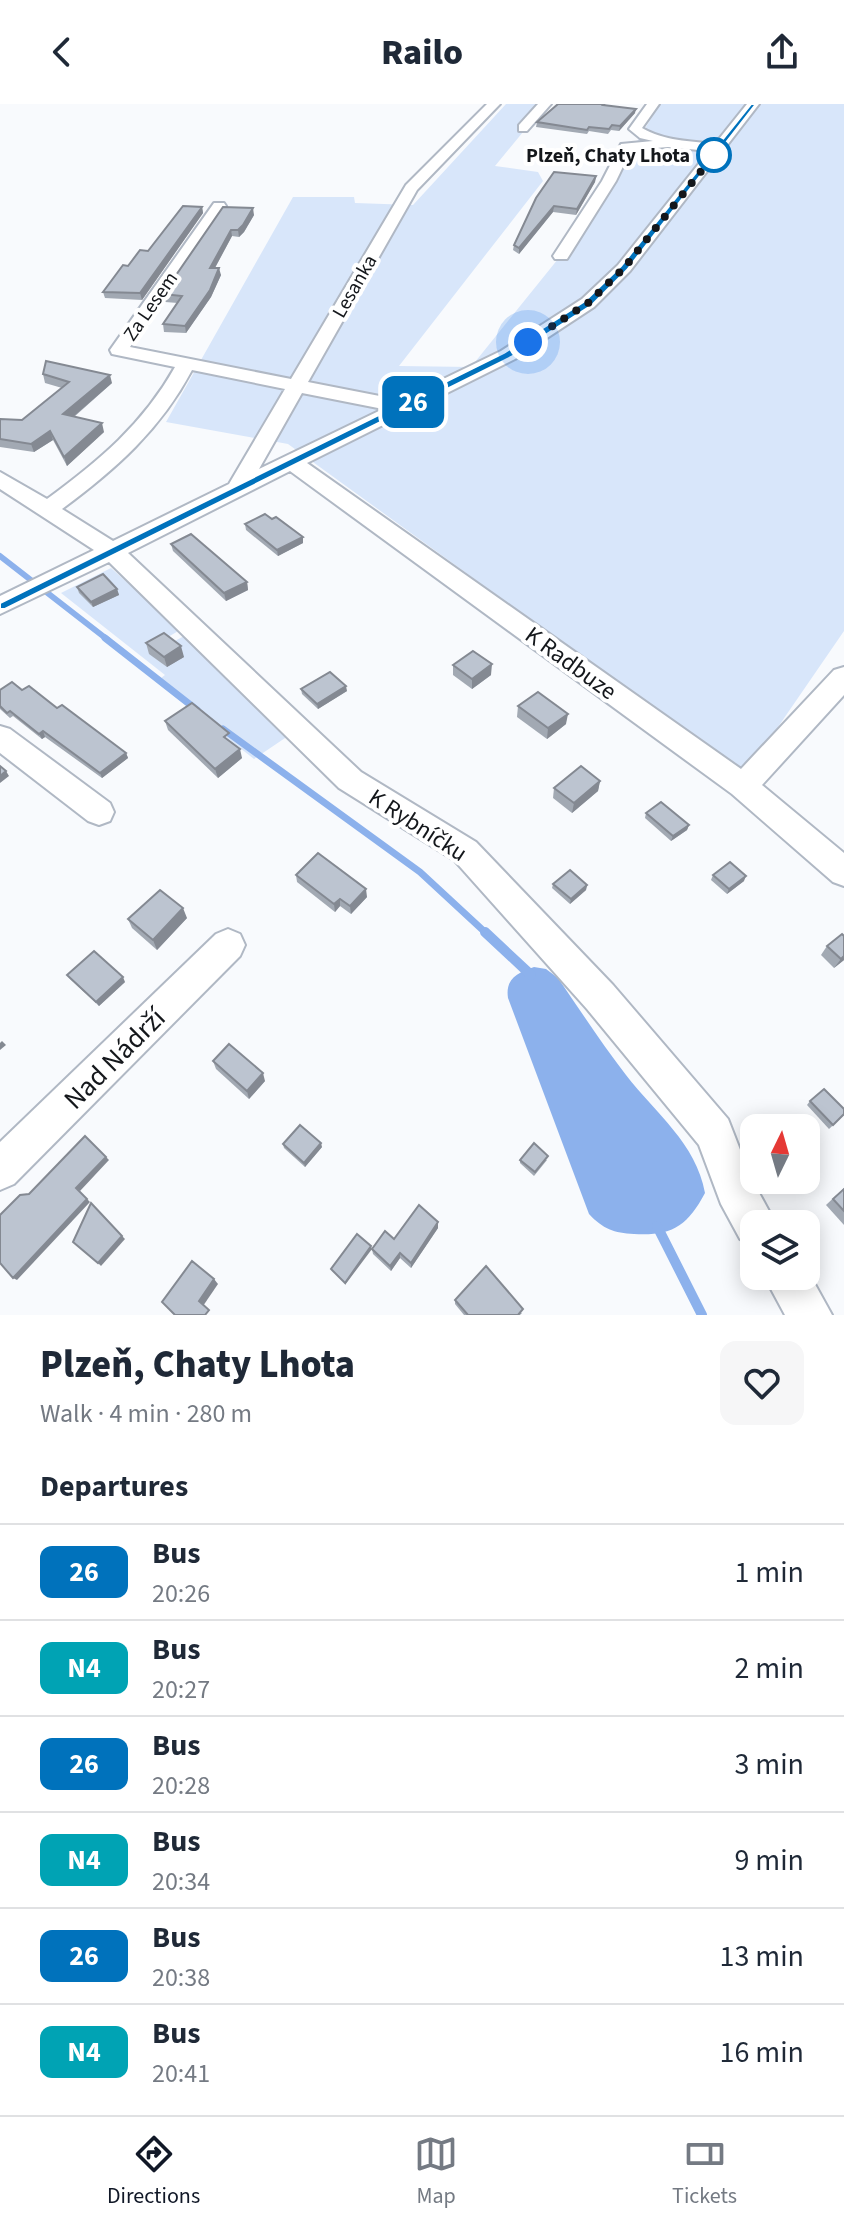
<!DOCTYPE html>
<html lang="en">
<head>
<meta charset="utf-8">
<style>
	body { margin:0; font-family:"Source Sans 3",sans-serif; background:#f6f6f7; color:#1f2937; height:100vh; display:flex; flex-direction:column; font-size:30px; white-space:nowrap }
	* { box-sizing:border-box; margin:0 }
	p { font-size:26px; color:#747a83 }
	.icon { flex:none; width:44px; height:44px; fill:none; stroke:currentColor; stroke-width:2; stroke-linecap:round; stroke-linejoin:round }
	.map { position:relative; height:1211px; overflow:hidden }
	.drawer { display:flex; flex-direction:column; background:#fff; flex:1 }
	.drawer>* { flex:none }
	.badge { padding:0 16px; border-radius:12px; font-size:28px; line-height:52px }
	.needle { width:52px; rotate:5deg }
	.tools { position:absolute; left:740px; top:1010px; display:grid; gap:16px }
	.tools a { display:grid; place-items:center; width:80px; height:80px; border-radius:16px; background:#fff; box-shadow:0 4px 20px #0003; font-size:40px }
	.you { position:absolute; width:40px; height:40px; margin:-20px; border:6px solid #fff; border-radius:50%; background:#1a73e8; box-shadow:0 0 0 12px #1a73e833 }
	.map>.badge { position:absolute; translate:-50% -50%; box-shadow:0 0 0 4px #fff }
	h2 { padding:0 40px; font-size:30px; line-height:72px }
	.round { display:grid; place-items:center; flex:none; width:84px; height:84px; border-radius:16px; background:#f6f6f7 }
	.head { display:flex; align-items:center; justify-content:space-between; height:136px; padding:0 40px }
	h1 { font-size:38px; font-weight:800; line-height:60px }
	ul { padding:0; list-style:none }
	li { display:flex; align-items:center; gap:24px; height:96px; padding:0 40px; border-top:2px solid #e0e1e3 }
	li div { flex:1 }
	li b { display:block; font-size:30px }
	li em { font-style:normal }
	li .badge { min-width:88px; font-weight:700; text-align:center }
	header { display:flex; justify-content:space-between; align-items:center; height:104px; padding:0 40px; background:#fff; font-size:36px; font-weight:800 }
	.tabs { display:flex; justify-content:space-around; align-items:center; height:112px; border-top:2px solid #e0e1e3; background:#fff; font-size:22px; color:#747a83 }
	.tabs a { display:grid; justify-items:center; gap:4px }
	.tabs .on { color:#111827 }
	.map>svg:first-child { display:block }
</style>
</head>
<body>
<header><svg class="icon" aria-label="back" viewBox="0 0 24 24"><path d="M15 5l-7 7 7 7"/></svg>Railo<svg class="icon" aria-label="share" viewBox="0 0 24 24"><path d="M12 15V3M7 8l5-5 5 5M5 13v7h14v-7"/></svg></header>
<div class="map">
<svg width="844" height="1211" viewBox="0 0 844 1211">
	<rect width="100%" height="100%" fill="#f8fafd"/>
	<!-- green -->
	<g fill="#d8e6fa">
		<path d="M506 0H546L495 62 538 68 543 77 399 262 471 263 587 119 660 0H844V527L745 671 288 340 166 318 293 93H354L355 99 413 101Z"/>
		<path d="M111 464 180 526 168 533 173 538 186 531 291 630 254 655 156 578 165 571 61 489Z"/>
	</g>
	<!-- water -->
	<path fill="#8cb1ec" d="M534 863 546 865 558 874C580 906 602 940 626 971 656 1010 696 1039 705 1089 687 1123 671 1132 634 1130 614 1129 603 1125 589 1110L508 894C505 874 518 869 534 863Z"/>
	<g fill="none" stroke-linecap="round" stroke-linejoin="round">
		<!-- stream-far2 -->
		<path stroke="#8cb1ec" stroke-width="6" d="M0 452 108 536"/>
		<!-- stream-far1 -->
		<g stroke="#8cb1ec" stroke-width="7">
			<path d="M105 534 197 606"/>
			<path d="M223 625 420 768 487 830"/>
		</g>
		<!-- stream -->
		<g stroke="#8cb1ec" stroke-width="10">
			<path d="M485 828 531 871"/>
			<path d="M657 1122 702 1211"/>
		</g>
		<defs>
			<g id="minor">
				<path d="M487 0H500L417 86 308 278 400 296 501 247 582 195 618 161 709 47 668 43 631 46 616 77 567 155H555L553 152 602 77 621 40 653 37 640 34 629 25 647 0H659L642 24C664 37 690 37 715 40L747 0H759L630 167 594 203 515 255 307 359 741 665 834 566 844 563V591L762 681 844 749V782L833 778 732 690 290 367 128 449 361 668 476 738 613 881 728 1015 751 1074 776 1120H754V1140L740 1135 721 1100 699 1041 587 905 454 756 339 684 109 458 0 510V492L94 446 0 385V368L47 395C99 357 143 320 175 263L112 250 110 246 214 99H224L226 102 130 243 291 275 406 81ZM192 266 285 285 229 380 113 437 62 405C116 365 160 326 192 266ZM302 289 383 305 259 365Z"/>
				<path d="M538 0H551L527 27H519V21Z"/>
				<path d="M0 622 10 625 110 699 114 708 110 717 99 721 88 717 0 649Z"/>
				<path d="M228 825 240 830 245 841 240 852 14 1080 0 1086V1038L216 830Z"/>
				<path d="M806 1164 832 1211H785L764 1172H806Z"/>
			</g>
		</defs>
		<!-- minor casing -->
		<use href="#minor" stroke="#b0b8c4" stroke-width="4"/>
		<!-- minor -->
		<use href="#minor" fill="#fff" fill-rule="evenodd"/>
	</g>
	<!-- wall -->
	<g fill="#a2a9b3">
		<path d="M607 1 635 9 619 27 611 26 608 30 589 27 587 30 536 23 537 18Z"/>
		<path d="M596 72 595 78 576 111 553 108 519 150 513 146 514 141 536 94Z"/>
		<path d="M202 103 203 109 142 196 105 194 103 188 128 162 148 147Z"/>
		<path d="M223 103 254 111 244 128 239 133 232 132 215 164 221 171 211 193 186 229 164 228 163 220 178 199 165 198 163 190Z"/>
		<path d="M43 270 112 279 74 313 104 328 67 362 53 336 34 348 0 343V315L22 316 62 284 45 279Z"/>
		<path d="M245 420 303 439 278 452 246 426Z"/>
		<path d="M171 440 247 478 248 486 226 497 173 447Z"/>
		<path d="M77 483 117 485 119 491 93 503 79 489Z"/>
		<path d="M146 539 184 553 167 563 149 550Z"/>
		<path d="M453 561 491 571 472 585 453 571Z"/>
		<path d="M301 585 347 587 318 605 302 590Z"/>
		<path d="M0 586H22L57 604 126 649 128 654 102 674 45 633 42 635 13 612 10 614 0 605Z"/>
		<path d="M518 602 566 620 547 635 517 613Z"/>
		<path d="M165 617 231 638 242 654 218 674 168 626Z"/>
		<path d="M600 677 598 687 572 709 553 694 554 684Z"/>
		<path d="M646 709 689 721 687 726 671 737 645 714Z"/>
		<path d="M296 771 367 793 351 810 340 802 335 808 297 778Z"/>
		<path d="M713 771 744 777 727 790 711 776Z"/>
		<path d="M553 780 587 781 586 786 570 800 552 784Z"/>
		<path d="M187 814 157 846 132 824 128 815Z"/>
		<path d="M844 832V856L834 864 821 851 827 842Z"/>
		<path d="M67 871 125 878 99 902 70 875Z"/>
		<path d="M213 957 265 977 249 995 216 965Z"/>
		<path d="M810 997 844 1011 829 1025 807 1001Z"/>
		<path d="M283 1040 322 1043 305 1063 284 1044Z"/>
		<path d="M520 1056H547L534 1072 520 1059Z"/>
		<path d="M844 1084V1121L826 1101Z"/>
		<path d="M438 1118V1124L411 1164 400 1154 391 1167 373 1150 372 1145Z"/>
		<path d="M455 1196 522 1209 520 1211H464L455 1200Z"/>
	</g>
	<!-- shaded-wall -->
	<g fill="#848992">
		<path d="M636 5 635 9 619 27 620 22Z"/>
		<path d="M596 72 595 78 576 111 577 105Z"/>
		<path d="M554 102 553 108 519 150V144Z"/>
		<path d="M202 103 203 109 142 196 140 189Z"/>
		<path d="M253 104 254 111 244 128 239 133 238 126Z"/>
		<path d="M231 126 232 132 211 171 210 164Z"/>
		<path d="M219 164 221 171 211 193 186 229 185 222Z"/>
		<path d="M110 271 112 279 66 319 63 310Z"/>
		<path d="M102 319 104 328 67 362 64 353Z"/>
		<path d="M50 327 53 336 34 348 31 340Z"/>
		<path d="M303 433V439L278 452 277 446Z"/>
		<path d="M247 478 248 486 226 497 224 489Z"/>
		<path d="M117 485 119 491 93 503 91 498Z"/>
		<path d="M181 542 184 553 167 563 164 553Z"/>
		<path d="M492 560 491 571 472 585V575Z"/>
		<path d="M346 582 347 587 318 605 317 600Z"/>
		<path d="M568 610 566 620 547 635 548 624Z"/>
		<path d="M43 627 45 633 42 635 39 630Z"/>
		<path d="M240 645 242 654 218 674 215 665Z"/>
		<path d="M126 649 128 654 102 674 100 669Z"/>
		<path d="M6 667 9 672 0 679V672Z"/>
		<path d="M600 677 598 687 572 709 574 699Z"/>
		<path d="M689 721 687 726 671 737 673 732Z"/>
		<path d="M746 772 744 777 727 790 729 785Z"/>
		<path d="M587 781 586 786 570 800 571 795Z"/>
		<path d="M366 785 367 793 351 810 350 802Z"/>
		<path d="M340 795V802L335 808 334 800Z"/>
		<path d="M183 804 187 814 157 846 153 836Z"/>
		<path d="M844 852V856L834 864 841 855Z"/>
		<path d="M123 873 125 878 99 902 96 898Z"/>
		<path d="M2 937 6 941 0 946V939Z"/>
		<path d="M263 969 265 977 249 995 247 987Z"/>
		<path d="M321 1039 322 1043 305 1063 304 1059Z"/>
		<path d="M106 1053 109 1056 80 1087 76 1084Z"/>
		<path d="M87 1095 90 1098 17 1176 13 1174Z"/>
		<path d="M438 1118V1124L411 1164V1159Z"/>
		<path d="M122 1132 125 1135 101 1162 98 1159Z"/>
		<path d="M371 1142 372 1145 345 1181V1179Z"/>
		<path d="M400 1149V1154L391 1167 390 1162Z"/>
		<path d="M214 1175 218 1180 203 1202 199 1197Z"/>
	</g>
	<!-- building -->
	<g fill="#bcc4d0" stroke="#848992" stroke-width="2">
		<path d="M558 0H604L603 1 636 5 620 22 612 21 609 25 589 23 587 26 537 18Z"/>
		<path d="M554 68 596 72 577 105 554 102 519 144 514 141 536 94Z"/>
		<path d="M183 102 202 103 140 189 103 188 123 161 128 162 140 146 148 147Z"/>
		<path d="M223 103 253 104 243 121 238 126H231L210 164H219L210 186 185 222 163 220 182 192 163 190Z"/>
		<path d="M46 257 110 271 63 310 102 319 64 353 50 327 31 340 0 335V315L22 316 69 278 43 270Z"/>
		<path d="M265 410 272 415 276 413 303 433 277 446 245 420Z"/>
		<path d="M191 430 247 478 224 489 171 440Z"/>
		<path d="M103 470 117 485 91 498 77 483Z"/>
		<path d="M164 529 181 542 164 553 146 539Z"/>
		<path d="M473 547 492 560 472 575 453 561Z"/>
		<path d="M330 568 346 582 317 600 301 585Z"/>
		<path d="M12 578 22 586 29 582 57 604 62 601 126 649 100 669 43 627 39 630 10 607 7 609 0 602V586Z"/>
		<path d="M538 588 568 610 548 624 518 602Z"/>
		<path d="M192 599 229 629 224 633 240 645 215 665 165 617Z"/>
		<path d="M0 662 6 667 0 672Z"/>
		<path d="M581 662 600 677 574 699 554 684Z"/>
		<path d="M661 698 689 721 673 732 646 709Z"/>
		<path d="M318 749 366 785 350 802 340 795 334 800 296 771Z"/>
		<path d="M730 758 746 772 729 785 713 771Z"/>
		<path d="M570 766 587 781 571 795 553 780Z"/>
		<path d="M160 786 183 804 153 836 128 815Z"/>
		<path d="M842 830 844 832V852L841 855 827 842Z"/>
		<path d="M94 847 123 873 96 898 67 871Z"/>
		<path d="M229 940 263 969 247 987 213 957Z"/>
		<path d="M824 985 844 1005V1010L833 1021 810 997Z"/>
		<path d="M300 1021 321 1039 304 1059 283 1040Z"/>
		<path d="M85 1032 106 1053 76 1084 87 1095 13 1174 0 1159V1111L20 1091 29 1090Z"/>
		<path d="M534 1039 548 1052 535 1068 520 1056Z"/>
		<path d="M844 1085V1107L833 1095Z"/>
		<path d="M91 1099 122 1132 98 1159 73 1138Z"/>
		<path d="M419 1101 438 1118 411 1159 400 1149 390 1162 372 1145 385 1127 394 1135Z"/>
		<path d="M357 1130 371 1142 345 1179 331 1165Z"/>
		<path d="M192 1157 214 1175 199 1197 209 1206 205 1211H175L162 1198Z"/>
		<path d="M486 1162 523 1205 518 1211H468L455 1196Z"/>
	</g>
	<!-- line -->
	<path fill="#0072bc" stroke="#fff" stroke-width="2" d="M751 0H756L627 166 592 201 511 253 5 505H0V499L504 249 585 197 621 162Z"/>
	<g fill="none" stroke-linecap="round" stroke-linejoin="round">
		<!-- walk -->
		<path stroke="#14171b" stroke-width="8" stroke-dasharray="0 14.4" d="M528 238 588 199 624 164 714 51"/>
	</g>
	<!-- markers -->
	<circle fill="#fff" stroke="#0072bc" stroke-width="4" cx="714" cy="51" r="16"/>
	<g text-anchor="middle" stroke-width="8" stroke-linejoin="round" paint-order="stroke">
		<!-- far-stop labels -->
		<g font-size="20" font-weight="bold" fill="#14171b" stroke="#fff" text-anchor="end">
			<text x="690" y="58">Plzeň, Chaty Lhota</text>
		</g>
		<!-- far-street labels -->
		<g font-size="20" fill="#14171b" stroke="#fff">
			<text transform="translate(354 182) rotate(-60)" y="7">Lesanka</text>
			<text transform="translate(150 202) rotate(-55)" y="7">Za Lesem</text>
		</g>
		<!-- street labels -->
		<g font-size="24" fill="#14171b" stroke="#fff">
			<text transform="translate(571 559) rotate(36)" y="8">K Radbuze</text>
			<text transform="translate(418 721) rotate(33)" y="8">K Rybníčku</text>
		</g>
		<!-- near-street labels -->
		<g font-size="28" fill="#14171b" stroke="#fff">
			<text transform="translate(114 954) rotate(-45)" y="10">Nad Nádrží</text>
		</g>
	</g>
</svg>
<div class="tools">
<a><svg class="needle" viewBox="-14 -14 28 28"><path d="M0-13l5 13h-10z" fill="#e53935"/><path d="M0 13l5-13h-10z" fill="#747a83"/></svg></a>
<a><svg class="icon" aria-label="layers" viewBox="0 0 24 24"><path d="M12 4l9 5-9 5-9-5zM3 14l9 5 9-5"/></svg></a>
</div>
<div class="you" style="left:528px;top:238px"></div>
<b class="badge" style="left:413px;top:298px;background:#0072bc;color:#fff">26</b>
</div>
<section class="drawer">
<div class="head"><div><h1>Plzeň, Chaty Lhota</h1><p>Walk · 4 min · 280 m</p></div><a class="round"><svg class="icon" aria-label="heart" viewBox="0 0 24 24"><path d="M12 20l-8-8c-3-5 5-10 8-4 3-6 11-1 8 4z"/></svg></a></div>
<h2>Departures</h2>
<ul>
<li><span class="badge" style="background:#0072bc;color:#fff">26</span><div><b>Bus</b><p>20:26</p></div><em>1 min</em></li>
<li><span class="badge" style="background:#00a3b4;color:#fff">N4</span><div><b>Bus</b><p>20:27</p></div><em>2 min</em></li>
<li><span class="badge" style="background:#0072bc;color:#fff">26</span><div><b>Bus</b><p>20:28</p></div><em>3 min</em></li>
<li><span class="badge" style="background:#00a3b4;color:#fff">N4</span><div><b>Bus</b><p>20:34</p></div><em>9 min</em></li>
<li><span class="badge" style="background:#0072bc;color:#fff">26</span><div><b>Bus</b><p>20:38</p></div><em>13 min</em></li>
<li><span class="badge" style="background:#00a3b4;color:#fff">N4</span><div><b>Bus</b><p>20:41</p></div><em>16 min</em></li>
</ul>
</section>
<nav class="tabs">
<a class="on"><svg class="icon" aria-label="directions" viewBox="0 0 24 24"><path d="M12 3l9 9-9 9-9-9zM9 14v-3h6M13 9l2 2-2 2"/></svg>Directions</a>
<a><svg class="icon" aria-label="map" viewBox="0 0 24 24"><path d="M3 6l6-2 6 2 6-2v14l-6 2-6-2-6 2zM9 4v14M15 6v14"/></svg>Map</a>
<a><svg class="icon" aria-label="tickets" viewBox="0 0 24 24"><path d="M3 7h18v10H3zM15 7v10"/></svg>Tickets</a>
</nav>
</body>
</html>
